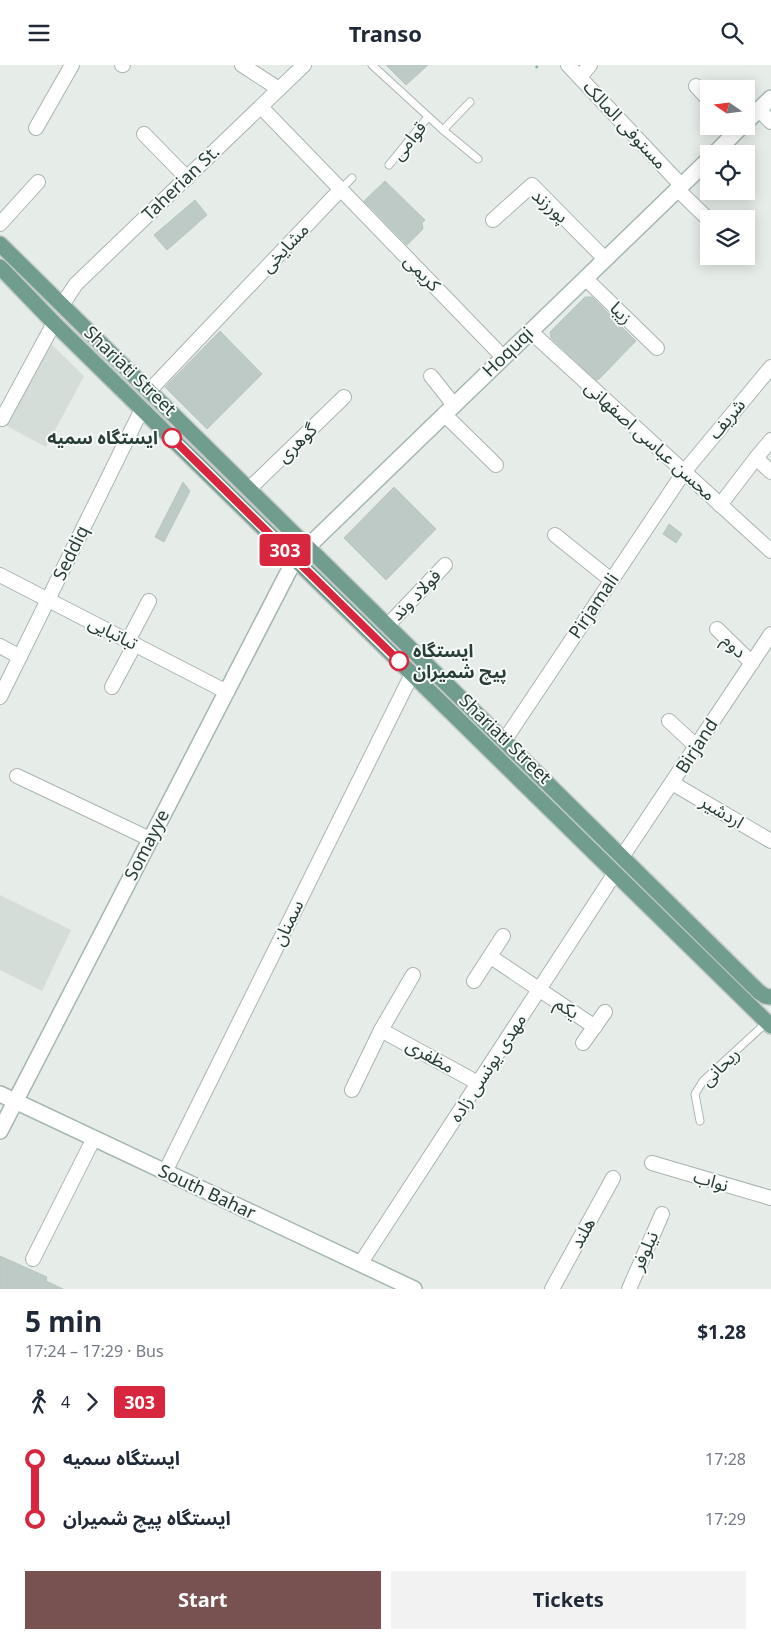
<!DOCTYPE html>
<html lang="en">
<head>
<meta charset="utf-8">
<style>
	body { margin:0; font-family:"Noto Sans","Noto Sans Arabic",sans-serif; background:#f2f2f3; color:#1f2937; height:100vh; display:flex; flex-direction:column; font-size:19px; white-space:nowrap }
	* { box-sizing:border-box; margin:0 }
	p { font-size:16px; color:#747a83 }
	.icon { flex:none; width:28px; height:28px; fill:none; stroke:currentColor; stroke-width:2; stroke-linecap:round; stroke-linejoin:round }
	.map { position:relative; height:1224px; overflow:hidden }
	.sheet { display:flex; flex-direction:column; background:#fff; flex:1 }
	.sheet>* { flex:none }
	.badge { padding:0 10px; border-radius:4px; font-size:18px; line-height:32px }
	.needle { width:32px; rotate:284deg }
	.fabs { position:absolute; left:700px; top:15px; display:grid; gap:10px }
	.fabs a { display:grid; place-items:center; width:55px; height:55px; border-radius:0px; background:#fff; box-shadow:0 2px 12px #0003; font-size:25px }
	.map>.badge { position:absolute; translate:-50% -50%; box-shadow:0 0 0 2px #fff }
	.legs { display:flex; align-items:center; gap:8px; height:55px; padding:0 25px; font-size:16px }
	.legs p { margin-inline-start:auto }
	.summary { display:flex; align-items:center; justify-content:space-between; height:85px; padding:0 25px }
	h1 { font-size:28px; font-weight:700; line-height:38px }
	.button { display:flex; gap:10px; margin-top:auto; padding:10px 25px }
	.button a { flex:1; height:58px; border-radius:0px; background:#775250; color:#fff; font-size:20px; font-weight:700; line-height:58px; text-align:center }
	.button a+a { background:#f2f2f3; color:#1f2937 }
	ul { padding:0 25px; list-style:none }
	li { display:flex; align-items:center; gap:18px; height:60px; font-size:19px }
	li i { display:grid; place-items:center; width:8px; height:100%; margin:0 6px; background:currentColor }
	li i::after { content:''; width:12px; height:12px; margin:-6px; border:4px solid; border-radius:50%; background:#fff }
	li p { margin-inline-start:auto }
	li:first-child i { background:linear-gradient(#0000 50%,currentColor 0) }
	li:last-child i { background:linear-gradient(currentColor 50%,#0000 0) }
	header { display:flex; justify-content:space-between; align-items:center; height:65px; padding:0 25px; background:#fff; font-size:22px; font-weight:700 }
	.map>svg:first-child { display:block }
</style>
</head>
<body>
<header><svg class="icon" aria-label="menu" viewBox="0 0 24 24"><path d="M4 6h16M4 12h16M4 18h16"/></svg>Transo<svg class="icon" aria-label="search" viewBox="0 0 24 24"><circle cx="10" cy="10" r="6"/><path d="M15 15l6 6"/></svg></header>
<div class="map">
<svg width="771" height="1224" viewBox="0 0 771 1224">
	<rect width="100%" height="100%" fill="#e6ede9"/>
	<!-- built -->
	<g fill="#d4ddd8">
		<path d="M49 277 84 311 46 382 5 360Z"/>
		<path d="M0 830 71 865 42 926 0 905Z"/>
	</g>
	<!-- building -->
	<g fill="#becac5" stroke="#b9c6c0">
		<path d="M386 0H428L406 20Z"/>
		<path d="M385 116 425 155 422 158 423 164 407 180 364 136Z"/>
		<path d="M195 135 207 150 167 185 154 170Z"/>
		<path d="M585 232H592L636 276 599 314 596 315 551 273 550 267Z"/>
		<path d="M220 266 262 309 207 364 165 322Z"/>
		<path d="M183 417 190 426 164 477 155 472Z"/>
		<path d="M394 422 436 464 386 515 344 473Z"/>
		<path d="M669 459 682 469 676 478 663 469Z"/>
		<path d="M0 1191 47 1212 46 1216 63 1224H0Z"/>
	</g>
	<g fill="none" stroke-linecap="round" stroke-linejoin="round">
		<defs>
			<g id="service">
				<path d="M372 0 443 65 478 94"/>
				<path d="M443 65 470 37"/>
				<path d="M389 100 428 52"/>
				<path d="M341 124 352 113"/>
				<path d="M700 1056 695 1029 703 1016 767 957"/>
			</g>
			<g id="minor">
				<path d="M122 0H123"/>
				<path d="M242 0 279 24"/>
				<path d="M568 0 681 120"/>
				<path d="M580 12 590 0"/>
				<path d="M696 21 709 35"/>
				<path d="M261 42 503 292"/>
				<path d="M759 45 771 57"/>
				<path d="M36 63 72 0"/>
				<path d="M144 69 187 113"/>
				<path d="M677 124 709 155"/>
				<path d="M493 155 532 120 605 194"/>
				<path d="M0 159 38 117"/>
				<path d="M585 213 657 283"/>
				<path d="M62 240 76 219 304 0"/>
				<path d="M530 266 771 486"/>
				<path d="M431 311 454 340"/>
				<path d="M149 326 341 124"/>
				<path d="M444 349 496 400"/>
				<path d="M2 354 54 258"/>
				<path d="M756 393 771 375"/>
				<path d="M249 424 344 332"/>
				<path d="M720 440 756 393 771 407"/>
				<path d="M555 470 611 515"/>
				<path d="M0 510 227 627"/>
				<path d="M387 561 445 500"/>
				<path d="M717 564 752 598"/>
				<path d="M128 576 149 536"/>
				<path d="M0 581 20 592"/>
				<path d="M112 622 135 579"/>
				<path d="M0 632 142 344"/>
				<path d="M669 656 696 681"/>
				<path d="M504 676 684 407 771 302"/>
				<path d="M17 711 150 774"/>
				<path d="M672 718 771 776"/>
				<path d="M622 792 771 569"/>
				<path d="M491 892 595 962"/>
				<path d="M474 916 503 871"/>
				<path d="M381 965 478 1018"/>
				<path d="M583 978 605 947"/>
				<path d="M352 1025 381 965 413 910"/>
				<path d="M652 1098 771 1133"/>
				<path d="M165 1107 412 609"/>
				<path d="M33 1194 94 1073"/>
				<path d="M360 1199 615 808"/>
				<path d="M552 1224 613 1113"/>
				<path d="M629 1224 662 1149"/>
			</g>
			<g id="secondary">
				<path d="M746 57 771 33"/>
				<path d="M714 89 742 61"/>
				<path d="M0 1029 414 1224"/>
				<path d="M0 1066 295 494 709 94"/>
			</g>
			<g id="primary">
				<path d="M0 179 759 927 765 931 771 932"/>
				<path d="M0 202 54 258 771 961"/>
			</g>
		</defs>
		<!-- service casing -->
		<use href="#service" stroke="#a9b5b0" stroke-width="9"/>
		<!-- minor casing -->
		<use href="#minor" stroke="#a9b5b0" stroke-width="16"/>
		<!-- secondary casing -->
		<use href="#secondary" stroke="#a5b7b0" stroke-width="18"/>
		<!-- primary casing -->
		<use href="#primary" stroke="#c3c9c7" stroke-width="18"/>
		<!-- path -->
		<path stroke="#8aada0" stroke-width="2.5" stroke-dasharray="2.5 4" stroke-linecap="butt" d="M536 3 538 0"/>
		<!-- service -->
		<use href="#service" stroke="#fff" stroke-width="7"/>
		<!-- minor -->
		<use href="#minor" stroke="#fff" stroke-width="14"/>
		<!-- secondary -->
		<use href="#secondary" stroke="#fff" stroke-width="15"/>
		<!-- primary -->
		<use href="#primary" stroke="#709d8e" stroke-width="15"/>
	</g>
	<g fill="none" stroke-linecap="round" stroke-linejoin="round">
		<defs>
			<path id="line-1" d="M172 373 399 596"/>
		</defs>
		<!-- line-1 casing -->
		<use href="#line-1" stroke="#fff" stroke-width="11"/>
		<!-- line-1 -->
		<use href="#line-1" stroke="#d7263d" stroke-width="8"/>
	</g>
	<!-- markers -->
	<g fill="#fff" stroke="#d7263d" stroke-width="2.5">
		<circle cx="172" cy="373" r="9"/>
		<circle cx="399" cy="596" r="9"/>
	</g>
	<g text-anchor="middle" stroke-width="4" stroke-linejoin="round" paint-order="stroke">
		<!-- street labels -->
		<g font-size="18" fill="#273d36" stroke="#f6faf8">
			<text transform="translate(625 60) rotate(47)" y="6">مستوفی المالک</text>
			<text transform="translate(409 76) rotate(-51)" y="6">قوامی</text>
			<text transform="translate(181 118) rotate(-44)" y="6">Taherian St.</text>
			<text transform="translate(550 141) rotate(41)" y="6">پورزند</text>
			<text transform="translate(285 183) rotate(-46)" y="6">مشایخی</text>
			<text transform="translate(422 208) rotate(46)" y="6">کریمی</text>
			<text transform="translate(621 248) rotate(45)" y="6">زیبا</text>
			<text transform="translate(508 287) rotate(-44)" y="6">Hoquqi</text>
			<text transform="translate(130 306) rotate(44)" y="6">Shariati Street</text>
			<text transform="translate(727 354) rotate(-50)" y="6">شریف</text>
			<text transform="translate(650 376) rotate(42)" y="6">محسن عباسی اصفهانی</text>
			<text transform="translate(297 378) rotate(-44)" y="6">گوهری</text>
			<text transform="translate(71 488) rotate(-64)" y="6">Seddiq</text>
			<text transform="translate(416 530) rotate(-46)" y="6">فولاد وند</text>
			<text transform="translate(594 541) rotate(-56)" y="6">Pirjamali</text>
			<text transform="translate(113 568) rotate(27)" y="6">تباتبایی</text>
			<text transform="translate(734 581) rotate(44)" y="6">دوم</text>
			<text transform="translate(505 674) rotate(44)" y="6">Shariati Street</text>
			<text transform="translate(697 681) rotate(-57)" y="6">Birjand</text>
			<text transform="translate(722 747) rotate(31)" y="6">اردشیر</text>
			<text transform="translate(147 780) rotate(-63)" y="6">Somayye</text>
			<text transform="translate(288 858) rotate(-64)" y="6">سمنان</text>
			<text transform="translate(567 943) rotate(34)" y="6">یکم</text>
			<text transform="translate(430 991) rotate(29)" y="6">مظفری</text>
			<text transform="translate(720 1002) rotate(-45)" y="6">ریحانی</text>
			<text transform="translate(488 1003) rotate(-57)" y="6">مهدی یونسی زاده</text>
			<text transform="translate(711 1116) rotate(17)" y="6">نواب</text>
			<text transform="translate(207 1127) rotate(25)" y="6">South Bahar</text>
			<text transform="translate(583 1168) rotate(-61)" y="6">هلند</text>
			<text transform="translate(645 1186) rotate(-66)" y="6">نیلوفر</text>
		</g>
		<!-- stop labels -->
		<g font-size="18" font-weight="bold" fill="#273d36" stroke="#f6faf8" text-anchor="end">
			<text x="158" y="379">ایستگاه سمیه</text>
			<text x="413" y="592" text-anchor="start">ایستگاه<tspan x="413" dy="21">پیچ شمیران</tspan></text>
		</g>
	</g>
</svg>
<div class="fabs">
<a><svg class="needle" viewBox="-14 -14 28 28"><path d="M0-13l5 13h-10z" fill="#e53935"/><path d="M0 13l5-13h-10z" fill="#747a83"/></svg></a>
<a><svg class="icon" aria-label="locate" viewBox="0 0 24 24"><circle cx="12" cy="12" r="6"/><path d="M12 2v4M12 18v4M2 12h4M18 12h4"/></svg></a>
<a><svg class="icon" aria-label="layers" viewBox="0 0 24 24"><path d="M12 4l9 5-9 5-9-5zM3 14l9 5 9-5"/></svg></a>
</div>
<b class="badge" style="left:285px;top:485px;background:#d7263d;color:#fff">303</b>
</div>
<section class="sheet">
<div class="summary"><div><h1>5 min</h1><p>17:24 – 17:29 · Bus</p></div><b>$1.28</b></div>
<div class="legs"><svg class="icon" aria-label="walk" viewBox="0 0 24 24"><circle cx="13" cy="4" r="2"/><path d="M13 8l-2 6 4 7M11 14l-3 7M7 12l3-4h3l4 4"/></svg>4<svg class="icon" aria-label="forward" viewBox="0 0 24 24"><path d="M9 5l7 7-7 7"/></svg><b class="badge" style="background:#d7263d;color:#fff">303</b></div>
<ul>
<li><i style="color:#d7263d"></i><b>ایستگاه سمیه</b><p>17:28</p></li>
<li><i style="color:#d7263d"></i><b>ایستگاه پیچ شمیران</b><p>17:29</p></li>
</ul>
<div class="button"><a>Start</a><a>Tickets</a></div>
</section>
</body>
</html>
